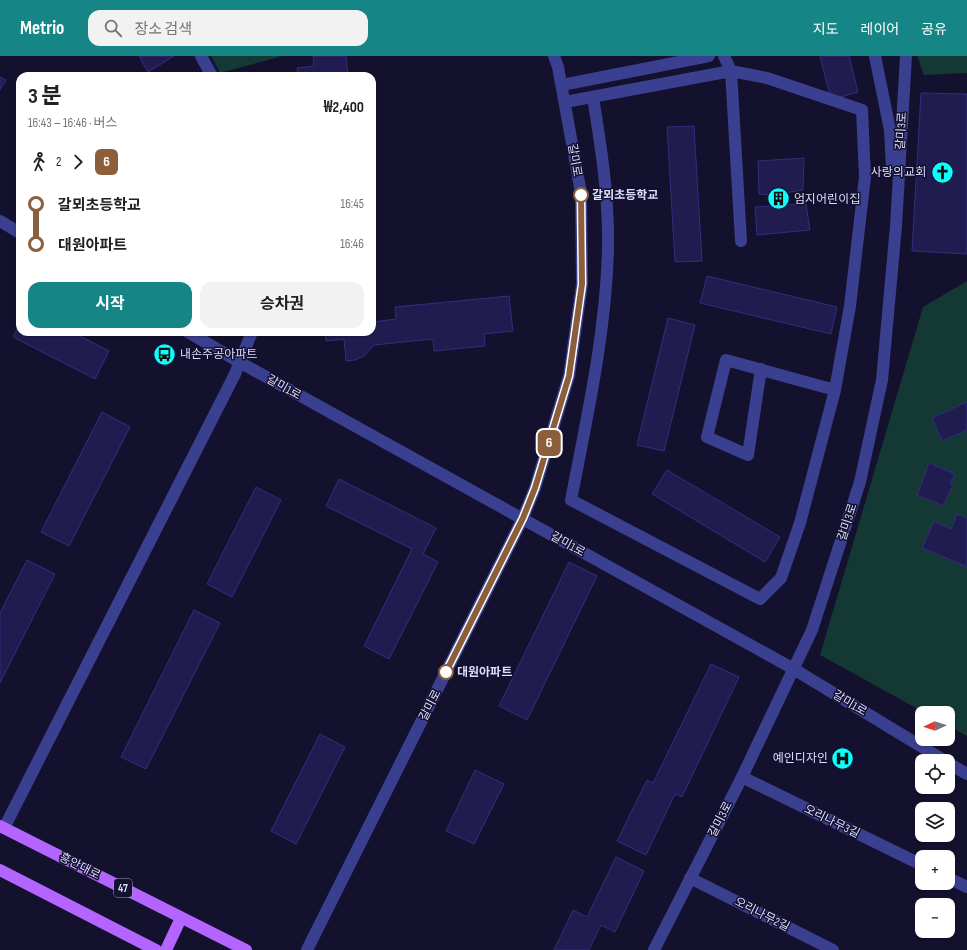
<!DOCTYPE html>
<html lang="ko">
<head>
<meta charset="utf-8">
<style>
	body { margin:0; font-family:"Sofia Sans Condensed","Noto Sans KR",sans-serif; background:#f2f2f2; color:#202124; height:100vh; display:flex; flex-direction:column; font-size:15px; white-space:nowrap }
	* { box-sizing:border-box; margin:0 }
	p { font-size:13px; color:#757577 }
	.icon { flex:none; width:22px; height:22px; fill:none; stroke:currentColor; stroke-width:2; stroke-linecap:round; stroke-linejoin:round }
	.map { position:relative; flex:1; overflow:hidden }
	.details { position:absolute; left:16px; top:16px; width:360px; height:264px; display:flex; flex-direction:column; background:#fff; border-radius:12px; box-shadow:0 1px 3px #0004 }
	.details>* { flex:none }
	.badge { padding:0 8px; border-radius:6px; font-size:14px; line-height:26px }
	.needle { width:26px; rotate:267deg }
	.fabs { position:absolute; left:915px; top:650px; display:grid; gap:8px }
	.fabs a { display:grid; place-items:center; width:40px; height:40px; border-radius:8px; background:#fff; box-shadow:0 1px 3px #0004; font-size:20px }
	.map>.badge { position:absolute; translate:-50% -50%; box-shadow:0 0 0 2px #fff }
	.legs { display:flex; align-items:center; gap:6px; height:44px; padding:0 12px; font-size:13px }
	.legs p { margin-inline-start:auto }
	.head { display:flex; align-items:center; justify-content:space-between; height:68px; padding:0 12px }
	h1 { font-size:22px; font-weight:700; line-height:30px }
	.action { display:flex; gap:8px; margin-top:auto; padding:8px 12px }
	.action a { flex:1; height:46px; border-radius:12px; background:#168585; color:#fff; font-size:16px; font-weight:700; line-height:46px; text-align:center }
	.action a+a { background:#f2f2f2; color:#202124 }
	ul { padding:0 12px; list-style:none }
	li { display:flex; align-items:center; gap:14px; height:40px; font-size:15px }
	li i { display:grid; place-items:center; width:6px; height:100%; margin:0 5px; background:currentColor }
	li i::after { content:''; width:10px; height:10px; margin:-5px; border:3px solid; border-radius:50%; background:#fff }
	li p { margin-inline-start:auto }
	li:first-child i { background:linear-gradient(#0000 50%,currentColor 0) }
	li:last-child i { background:linear-gradient(currentColor 50%,#0000 0) }
	header { display:flex; align-items:center; gap:24px; box-sizing:border-box; height:56px; padding:0 20px; background:#168585; color:#fff }
	header strong { font-size:19px }
	nav { display:flex; gap:22px; margin-inline-start:auto; font-size:14px }
	.search { width:280px; height:36px; background:#f2f2f2; display:flex; align-items:center; gap:10px; box-sizing:border-box; padding:0 14px; border-radius:12px; color:#757577; font-size:15px }
	.map>svg:first-child { display:block }
</style>
</head>
<body>
<header>
<strong>Metrio</strong>
<div class="search"><svg class="icon" aria-label="search" viewBox="0 0 24 24"><circle cx="10" cy="10" r="6"/><path d="M15 15l6 6"/></svg>장소 검색</div>
<nav><a>지도</a><a>레이어</a><a>공유</a></nav>
</header>
<div class="map">
<svg width="967" height="894" viewBox="0 0 967 894">
	<rect width="100%" height="100%" fill="#13112e"/>
	<!-- green -->
	<g fill="#143833">
		<path d="M211 0H279V1L220 17Z"/>
		<path d="M917 0H967V17L924 19Z"/>
		<path d="M967 225V680L948 670V657H925L820 599 923 251Z"/>
	</g>
	<!-- building -->
	<g fill="#211c50" stroke="#342d7d">
		<path d="M139 0H174L148 16Z"/>
		<path d="M313 0H346L348 20H298L297 12 314 10Z"/>
		<path d="M820 0H849L858 36 831 44Z"/>
		<path d="M0 21 6 24 0 34Z"/>
		<path d="M921 37 967 38V198L912 195Z"/>
		<path d="M694 70 702 205 675 206 667 71Z"/>
		<path d="M804 102 803 134 785 137 786 149 806 148 810 174 757 179 755 151 771 150 770 139 759 138 758 105Z"/>
		<path d="M707 220 837 251 831 278 700 247Z"/>
		<path d="M509 240 513 275 484 278 485 290 434 295 433 283 374 289 364 300 355 304 346 305 344 283 326 285 325 276H372V251L373 266 396 263 395 251Z"/>
		<path d="M668 262 695 269 664 395 637 389Z"/>
		<path d="M20 267V276H72L109 295 95 323 13 281Z"/>
		<path d="M967 346V374L942 385 932 362Z"/>
		<path d="M102 356 130 371 69 490 41 476Z"/>
		<path d="M929 407 955 418 950 428 953 429 943 450 917 439Z"/>
		<path d="M667 414 780 481 765 506 652 438Z"/>
		<path d="M339 423 436 472 423 498 438 506 389 603 364 590 412 493 326 450Z"/>
		<path d="M256 431 281 444 232 541 207 528Z"/>
		<path d="M957 458 967 462V511L922 492 934 465 951 473Z"/>
		<path d="M27 504 55 518 0 627V557Z"/>
		<path d="M569 506 597 520 527 664 499 650Z"/>
		<path d="M194 554 220 567 146 713 121 701Z"/>
		<path d="M711 608 739 621 682 741 675 738 646 799 617 785 647 724 653 727Z"/>
		<path d="M320 678 345 691 296 788 271 775Z"/>
		<path d="M475 714 504 728 474 788 446 775Z"/>
		<path d="M616 801 644 815 615 876 601 869 589 894H554L573 854 587 861Z"/>
	</g>
	<g fill="none" stroke-linecap="round" stroke-linejoin="round">
		<!-- minor -->
		<g stroke="#3a408f" stroke-width="12">
			<path d="M201 0 212 20"/>
			<path d="M724 0 731 15 767 22 862 54 865 121 850 250 835 334"/>
			<path d="M875 0 890 74 892 113"/>
			<path d="M562 29 709 0"/>
			<path d="M593 41C601 91 609 141 608 192 606 277 587 361 571 444L760 543 781 522 800 467 835 334 726 304 707 381 748 399 761 313"/>
			<path d="M565 46 731 15 741 185"/>
			<path d="M0 165 20 177"/>
			<path d="M188 276 241 307 792 612 945 705"/>
			<path d="M948 707 967 718"/>
			<path d="M742 721 922 809"/>
			<path d="M4 772 235 318"/>
			<path d="M690 822 833 894"/>
			<path d="M948 822 967 831"/>
			<path d="M307 894 523 462 535 432 569 320 582 228 581 137 558 11 554 0"/>
			<path d="M654 894 742 721 812 574 860 426 882 324 896 170 906 0"/>
		</g>
		<!-- major -->
		<g stroke="#b465ff" stroke-width="12">
			<path d="M0 770 246 894"/>
			<path d="M0 814 156 894"/>
			<path d="M166 894 181 862"/>
		</g>
		<!-- minor-bridge -->
		<path stroke="#3a408f" stroke-width="12" d="M235 318 252 276"/>
	</g>
	<g fill="none" stroke-linecap="round" stroke-linejoin="round">
		<defs>
			<path id="line-1" d="M446 616 523 462 535 432 569 320 582 228 581 139"/>
		</defs>
		<!-- line-1 casing -->
		<use href="#line-1" stroke="#fff" stroke-width="9"/>
		<!-- line-1 -->
		<use href="#line-1" stroke="#8b5e3c" stroke-width="6"/>
	</g>
	<!-- icons -->
	<defs>
		<symbol id="church-disc" viewBox="-11 -11 22 22"><circle r="9.5" fill="#0afffc" stroke="#13112e"/><path d="M-1.2-6h2.4v3.5h3.3v2.4h-3.3V6h-2.4V-.1h-3.3v-2.4h3.3Z" fill="#111"/></symbol>
		<symbol id="building-disc" viewBox="-11 -11 22 22"><circle r="9.5" fill="#0afffc" stroke="#13112e"/><path d="M-4-6H4V6H1V3H-1V6H-4ZM-2.5-4.3h1.7v1.8h-1.7ZM.8-4.3h1.7v1.8H.8ZM-2.5-1h1.7V.8h-1.7ZM.8-1h1.7V.8H.8Z" fill="#111"/></symbol>
		<symbol id="bus-disc" viewBox="-11 -11 22 22"><circle r="9.5" fill="#0afffc" stroke="#13112e"/><path d="M-5-6H5V4H4V6H2V4H-2V6H-4V4H-5ZM-3.5-4V0h7V-4ZM-3.5 1.2v1.5H-2V1.2ZM2 1.2v1.5H3.5V1.2Z" fill="#111"/></symbol>
		<symbol id="hospital-disc" viewBox="-11 -11 22 22"><circle r="9.5" fill="#0afffc" stroke="#13112e"/><path d="M-5-5h3v3.5h4V-5h3V5h-3V1.5h-4V5h-3Z" fill="#111"/></symbol>
	</defs>
	<g fill-rule="evenodd">
		<use href="#church-disc" x="930" y="104" width="25" height="25"/>
		<use href="#building-disc" x="766" y="130" width="25" height="25"/>
		<use href="#bus-disc" x="152" y="286" width="25" height="25"/>
		<use href="#hospital-disc" x="830" y="690" width="25" height="25"/>
	</g>
	<!-- markers -->
	<g fill="#fff" stroke="#8b5e3c" stroke-width="2">
		<circle cx="581" cy="139" r="7"/>
		<circle cx="446" cy="616" r="7"/>
	</g>
	<g text-anchor="middle" stroke-width="3" stroke-linejoin="round" paint-order="stroke">
		<!-- shield labels -->
		<rect fill="#13112e" stroke="#a1a0c0" stroke-width="1" x="114" y="823" width="18" height="18" rx="3"/>
		<g font-size="11" font-weight="bold" fill="#dedeff">
			<text x="123" y="836">47</text>
		</g>
		<!-- street labels -->
		<g font-size="12" fill="#dedeff" stroke="#13112e">
			<text transform="translate(901 75) rotate(-87)" y="4">갈미3로</text>
			<text transform="translate(575 104) rotate(80)" y="4">갈미로</text>
			<text transform="translate(284 331) rotate(29)" y="4">갈미1로</text>
			<text transform="translate(847 466) rotate(-72)" y="4">갈미3로</text>
			<text transform="translate(568 488) rotate(29)" y="4">갈미1로</text>
			<text transform="translate(850 647) rotate(31)" y="4">갈미1로</text>
			<text transform="translate(430 649) rotate(-63)" y="4">갈미로</text>
			<text transform="translate(720 763) rotate(-63)" y="4">갈미3로</text>
			<text transform="translate(832 765) rotate(26)" y="4">오리나무3길</text>
			<text transform="translate(80 810) rotate(27)" y="4">흥안대로</text>
			<text transform="translate(762 858) rotate(27)" y="4">오리나무2길</text>
		</g>
		<!-- poi labels -->
		<g font-size="12" fill="#dedeff" stroke="#13112e" text-anchor="end">
			<text x="926" y="120">사랑의교회</text>
			<text x="794" y="147" text-anchor="start">엄지어린이집</text>
			<text x="180" y="302" text-anchor="start">내손주공아파트</text>
			<text x="828" y="706">예인디자인</text>
		</g>
		<!-- stop labels -->
		<g font-size="12" font-weight="bold" fill="#dedeff" stroke="#13112e" text-anchor="start">
			<text x="592" y="143">갈뫼초등학교</text>
			<text x="457" y="620">대원아파트</text>
		</g>
	</g>
</svg>
<div class="fabs">
<a><svg class="needle" viewBox="-14 -14 28 28"><path d="M0-13l5 13h-10z" fill="#e53935"/><path d="M0 13l5-13h-10z" fill="#757577"/></svg></a>
<a><svg class="icon" aria-label="locate" viewBox="0 0 24 24"><circle cx="12" cy="12" r="6"/><path d="M12 2v4M12 18v4M2 12h4M18 12h4"/></svg></a>
<a><svg class="icon" aria-label="layers" viewBox="0 0 24 24"><path d="M12 4l9 5-9 5-9-5zM3 14l9 5 9-5"/></svg></a>
<a>+</a>
<a>−</a>
</div>
<b class="badge" style="left:549px;top:387px;background:#8b5e3c;color:#fff">6</b>
<section class="details">
<div class="head"><div><h1>3 분</h1><p>16:43 – 16:46 · 버스</p></div><b>₩2,400</b></div>
<div class="legs"><svg class="icon" aria-label="walk" viewBox="0 0 24 24"><circle cx="13" cy="4" r="2"/><path d="M13 8l-2 6 4 7M11 14l-3 7M7 12l3-4h3l4 4"/></svg>2<svg class="icon" aria-label="forward" viewBox="0 0 24 24"><path d="M9 5l7 7-7 7"/></svg><b class="badge" style="background:#8b5e3c;color:#fff">6</b></div>
<ul>
<li><i style="color:#8b5e3c"></i><b>갈뫼초등학교</b><p>16:45</p></li>
<li><i style="color:#8b5e3c"></i><b>대원아파트</b><p>16:46</p></li>
</ul>
<div class="action"><a>시작</a><a>승차권</a></div>
</section>
</div>
</body>
</html>
